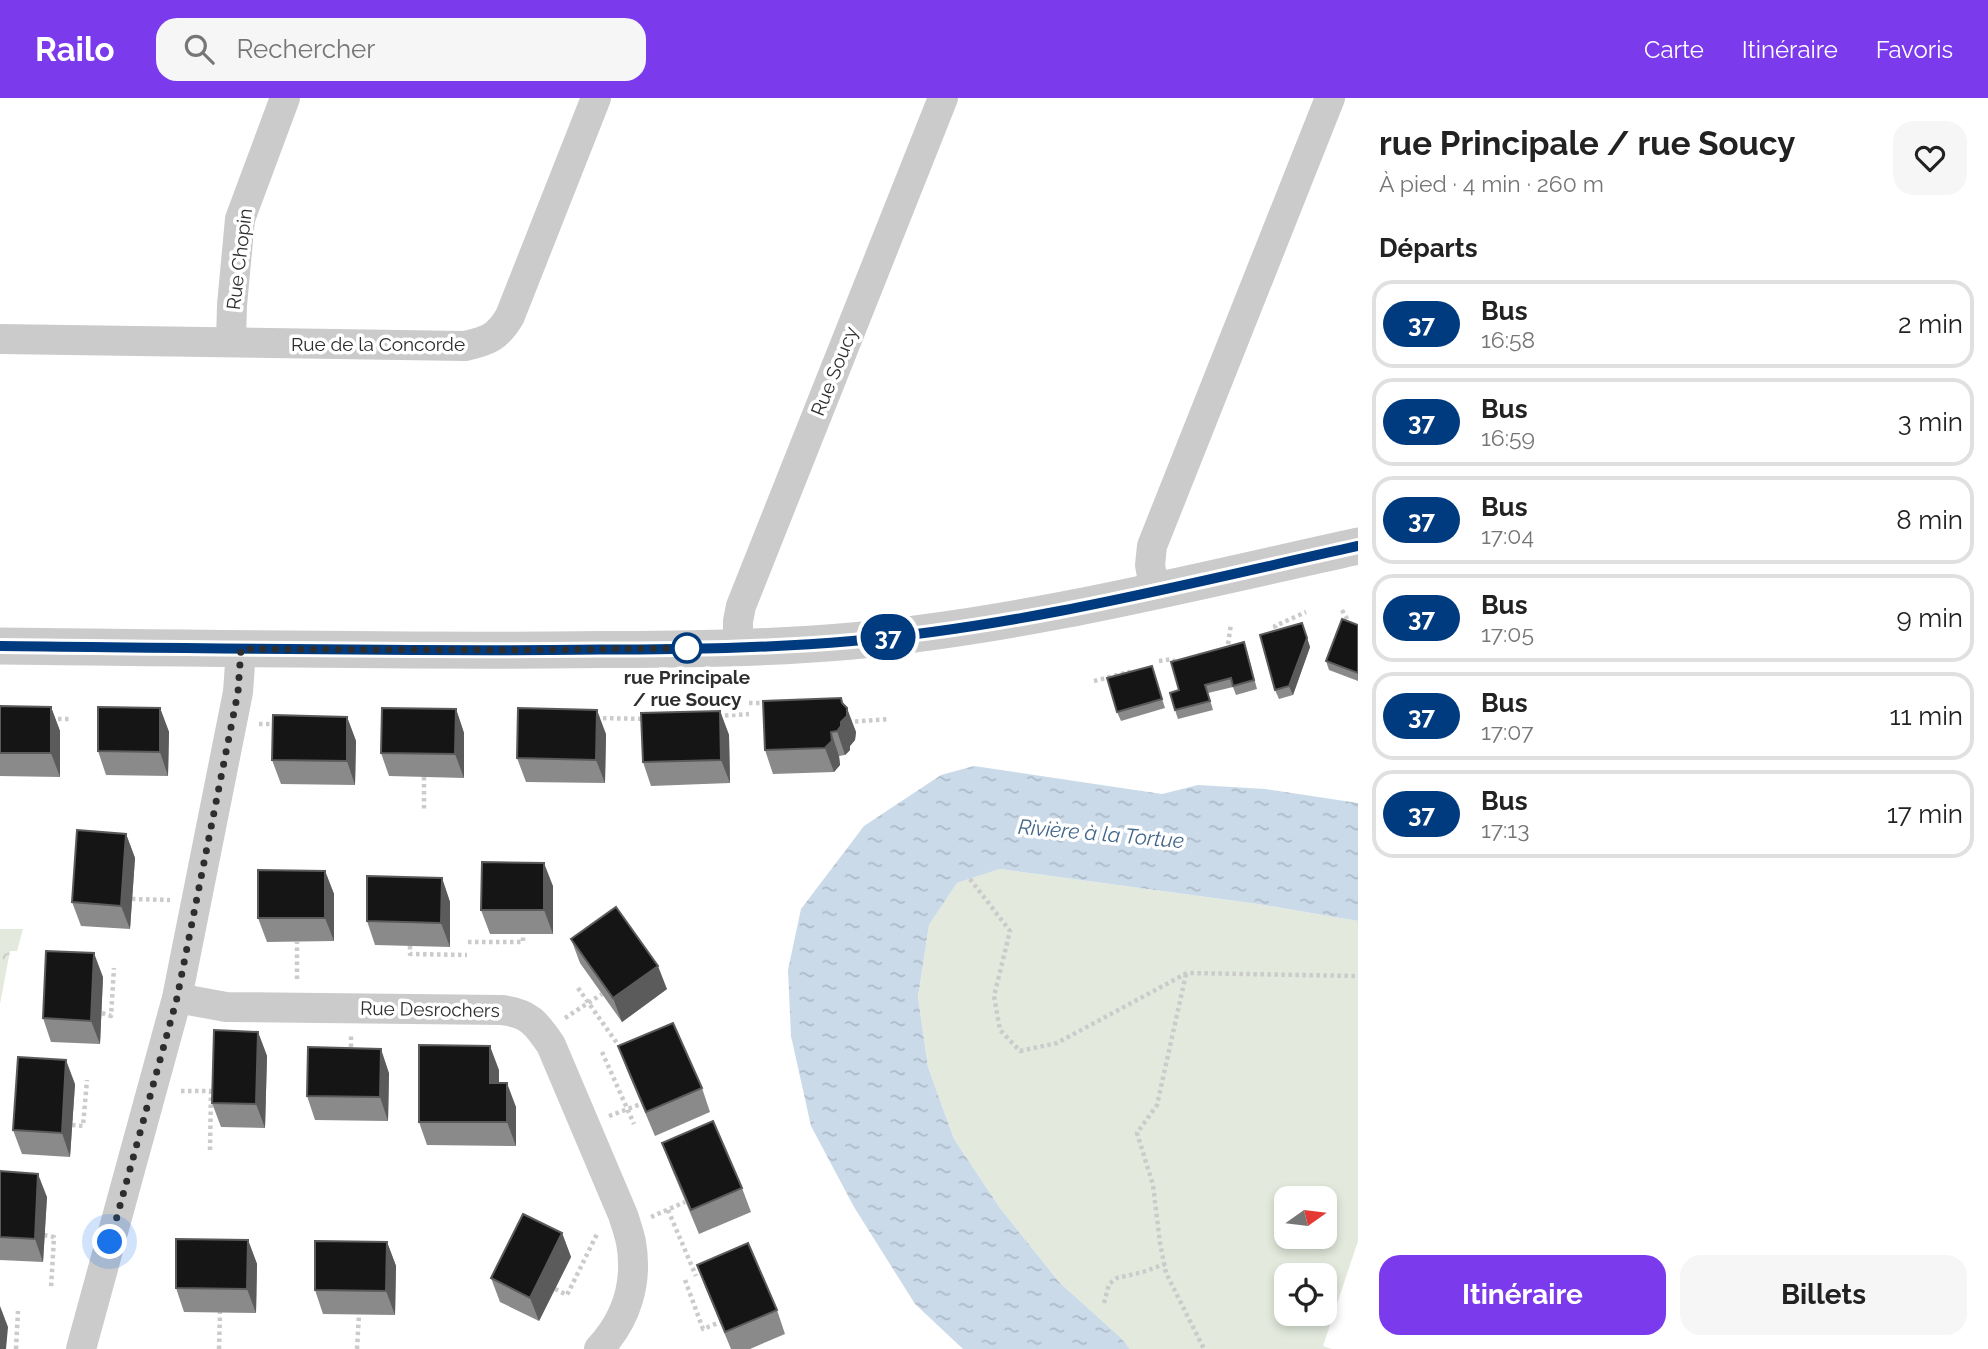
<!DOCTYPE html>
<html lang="fr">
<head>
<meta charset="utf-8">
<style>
	body { margin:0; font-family:Raleway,sans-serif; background:#f6f6f6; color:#222; height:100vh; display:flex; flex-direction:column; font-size:26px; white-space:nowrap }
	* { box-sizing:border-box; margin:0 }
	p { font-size:23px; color:#767676 }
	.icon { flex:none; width:38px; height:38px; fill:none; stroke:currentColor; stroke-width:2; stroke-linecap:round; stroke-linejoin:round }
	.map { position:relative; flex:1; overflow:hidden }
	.drawer { display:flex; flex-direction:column; background:#fff; width:630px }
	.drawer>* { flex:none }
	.badge { padding:0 14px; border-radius:23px; font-size:24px; line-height:46px }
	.needle { width:46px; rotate:76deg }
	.fabs { position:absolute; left:1274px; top:1088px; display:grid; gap:14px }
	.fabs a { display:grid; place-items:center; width:63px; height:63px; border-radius:14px; background:#fff; box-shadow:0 4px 10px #0003; font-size:35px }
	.you { position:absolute; width:35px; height:35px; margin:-18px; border:5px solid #fff; border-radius:50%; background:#1a73e8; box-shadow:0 0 0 10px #1a73e833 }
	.map>.badge { position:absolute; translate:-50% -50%; box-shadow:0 0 0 4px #fff }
	h2 { padding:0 21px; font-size:26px; line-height:63px }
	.round { display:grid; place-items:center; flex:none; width:74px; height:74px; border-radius:21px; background:#f6f6f6 }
	.overview { display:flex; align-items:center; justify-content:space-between; height:119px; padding:0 21px }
	h1 { font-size:33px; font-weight:700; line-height:52px }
	.cta { display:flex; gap:14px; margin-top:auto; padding:14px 21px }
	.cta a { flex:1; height:80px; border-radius:21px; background:#7c3aed; color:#fff; font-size:28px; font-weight:700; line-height:80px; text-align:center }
	.cta a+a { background:#f6f6f6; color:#222 }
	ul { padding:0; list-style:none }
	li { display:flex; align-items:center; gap:21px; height:88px; margin:0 14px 10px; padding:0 7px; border:4px solid #e0e0e0; border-radius:21px }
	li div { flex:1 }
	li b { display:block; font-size:26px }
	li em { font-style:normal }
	li .badge { min-width:77px; font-weight:700; text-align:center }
	header { display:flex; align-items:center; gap:42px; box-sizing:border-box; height:98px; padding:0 35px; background:#7c3aed; color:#fff }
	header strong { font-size:33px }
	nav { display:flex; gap:38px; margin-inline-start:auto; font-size:24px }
	.search { width:490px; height:63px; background:#f6f6f6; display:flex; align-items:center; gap:18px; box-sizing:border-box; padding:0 24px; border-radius:21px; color:#767676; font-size:26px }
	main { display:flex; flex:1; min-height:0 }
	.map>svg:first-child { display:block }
</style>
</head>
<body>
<header>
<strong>Railo</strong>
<div class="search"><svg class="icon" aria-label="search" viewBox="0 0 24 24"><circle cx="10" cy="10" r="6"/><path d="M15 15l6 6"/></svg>Rechercher</div>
<nav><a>Carte</a><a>Itinéraire</a><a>Favoris</a></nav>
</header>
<main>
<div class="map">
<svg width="1358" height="1251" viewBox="0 0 1358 1251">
	<defs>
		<pattern id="forest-crowns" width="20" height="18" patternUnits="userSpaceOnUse" patternTransform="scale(1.75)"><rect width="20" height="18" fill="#e3eadd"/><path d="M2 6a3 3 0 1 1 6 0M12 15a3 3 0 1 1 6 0" fill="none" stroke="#c3c9be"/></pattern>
		<pattern id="water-ripples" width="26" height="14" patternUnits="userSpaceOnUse" patternTransform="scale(1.75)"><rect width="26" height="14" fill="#cadae9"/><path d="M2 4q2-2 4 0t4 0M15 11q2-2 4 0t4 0" fill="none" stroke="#aebbc8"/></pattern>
	</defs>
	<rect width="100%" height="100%" fill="#fff"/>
	<!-- green -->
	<path fill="#e3eadd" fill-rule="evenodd" d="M1000 771 1258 806 1358 823V1143L1323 1248 1332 1251H1130L1120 1239 1059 1184 1000 1110 954 1041 928 969 918 899 929 827 957 785ZM1286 1101H1325V1139H1286ZM1286 1178H1325V1216H1286Z"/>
	<!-- forest -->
	<path fill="url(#forest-crowns)" d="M0 831H23L17 853H10L0 906Z"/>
	<!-- water -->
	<path fill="url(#water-ripples)" d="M974 668 1162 696 1198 687 1265 691 1358 705V823L1258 806 1000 771 957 785 929 827 918 899 928 969 954 1041 1000 1110 1059 1184 1120 1239 1130 1251H963L915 1206 854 1109 811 1028 791 938 788 872 801 811 864 728 941 677Z"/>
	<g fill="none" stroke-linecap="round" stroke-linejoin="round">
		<!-- path -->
		<g stroke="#cbcbcb" stroke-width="4.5" stroke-dasharray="3.5 3.5" stroke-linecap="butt">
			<path d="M1342 512 1350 526"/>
			<path d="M1278 537 1275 528 1306 514"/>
			<path d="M1227 553 1231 526"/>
			<path d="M1159 563 1172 561 1176 565"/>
			<path d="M1094 583 1129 574V576"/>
			<path d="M749 605H768"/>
			<path d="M718 618 749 616"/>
			<path d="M596 620 647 621"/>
			<path d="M51 621H70"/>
			<path d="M848 624 889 621"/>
			<path d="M259 626H278"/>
			<path d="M424 679V712"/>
			<path d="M970 781 1010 833 994 898 1000 932 1020 953 1057 945 1187 875 1358 878"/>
			<path d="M132 801 170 802"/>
			<path d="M468 844H523V836"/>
			<path d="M410 848V856L467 857"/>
			<path d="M1186 876 1157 1007 1137 1035 1153 1087 1160 1145 1166 1175 1204 1251"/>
			<path d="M297 881V844"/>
			<path d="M578 890 619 948"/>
			<path d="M102 915 111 918 114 870"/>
			<path d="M565 920 602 896"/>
			<path d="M602 954 634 1026"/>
			<path d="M351 956V936"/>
			<path d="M181 993H218"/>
			<path d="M609 1018 641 1006"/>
			<path d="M72 1027 83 1028 87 982"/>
			<path d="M210 1052 211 993"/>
			<path d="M668 1112 696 1178"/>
			<path d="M651 1119 685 1104"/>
			<path d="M44 1137 54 1139 51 1190"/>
			<path d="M685 1182 703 1231 720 1224"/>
			<path d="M555 1191 567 1197 598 1134"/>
			<path d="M1104 1205 1109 1186 1117 1180 1143 1174 1165 1166"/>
			<path d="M16 1251 18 1213"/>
			<path d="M219 1251 220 1214"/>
			<path d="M357 1251 359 1217"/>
		</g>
		<!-- minor -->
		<g stroke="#cbcbcb" stroke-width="30">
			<path d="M0 241 465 248C488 243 498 239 510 218L596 0"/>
			<path d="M231 244 232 207 240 121 285 0"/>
			<path d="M1155 494 1150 467 1152 448 1330 0"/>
			<path d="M738 549V523L741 508 943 0"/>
			<path d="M177 900 226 909 502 912C529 915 537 926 551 947L623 1117C626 1126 629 1135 631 1144 638 1184 627 1221 599 1251"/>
			<path d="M81 1251 177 900 238 594 241 552"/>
		</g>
		<!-- tertiary -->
		<path stroke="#cbcbcb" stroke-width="37" d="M0 548C183 550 366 553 550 552 650 551 752 552 852 543 1024 527 1190 485 1358 448"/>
	</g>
	<!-- wall -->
	<g fill="#8a8a8a">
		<path d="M1302 525 1310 549 1293 597 1279 601 1275 592Z"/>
		<path d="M1358 527V583L1329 572 1326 563Z"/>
		<path d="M1247 553 1257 591 1236 597 1233 589 1208 595 1213 612 1178 621 1175 612 1179 592Z"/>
		<path d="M1152 568 1165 610 1121 623 1117 614Z"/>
		<path d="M841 600 856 634 855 642 850 648V652L845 657 839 658 840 667 834 674 773 676 765 652Z"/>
		<path d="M0 608 51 609 60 633V679L0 678Z"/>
		<path d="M160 610 169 634 168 678 106 677 98 653Z"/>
		<path d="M456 611 464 635V680L389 678 381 655Z"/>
		<path d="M720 613 729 637 730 685 651 688 643 664Z"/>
		<path d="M347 619 356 643 355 687 281 686 272 662Z"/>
		<path d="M606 636 605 685 526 684 517 660Z"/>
		<path d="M126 736 135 760 130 831 81 828 72 804Z"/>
		<path d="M325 773 334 796V843L267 844 258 820Z"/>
		<path d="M442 780 450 804V849L375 847 367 823Z"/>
		<path d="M553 788V836H490L481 812Z"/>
		<path d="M571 841 667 891 622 924 580 865Z"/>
		<path d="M103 879 100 946 51 944 43 920Z"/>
		<path d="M258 934 267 958 265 1030 221 1029 212 1005Z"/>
		<path d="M618 948 702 990 710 1014 655 1038 627 972Z"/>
		<path d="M499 972V985L516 1009V1048L427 1047 419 1024Z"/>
		<path d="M389 975 388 1023 315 1022 307 998Z"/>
		<path d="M75 986 70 1059 22 1056 13 1032Z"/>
		<path d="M662 1045 742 1090 751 1114 699 1136 671 1069Z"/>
		<path d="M0 1073 47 1099 43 1164 0 1162Z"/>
		<path d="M562 1135 571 1159 539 1223 500 1204 491 1180Z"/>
		<path d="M248 1142 257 1166 256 1215 184 1214 176 1190Z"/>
		<path d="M387 1144 396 1168 395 1217 323 1216 315 1192Z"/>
		<path d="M697 1167 777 1212 785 1236 750 1251H731L706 1191Z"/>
	</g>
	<!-- shaded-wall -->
	<g fill="#5b5b5b">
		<path d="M1302 525 1310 549 1293 597 1289 588Z"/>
		<path d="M841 600 847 615V610L856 634 855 642 850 648V652L845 657 837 633 841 624Z"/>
		<path d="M51 609 60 633V679L51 655Z"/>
		<path d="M160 610 169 634 168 678 160 654Z"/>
		<path d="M456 611 464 635V680L455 656Z"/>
		<path d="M597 612 606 636 605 685 596 662Z"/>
		<path d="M720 613 729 637 730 685 721 662Z"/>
		<path d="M347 619 356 643 355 687 347 663Z"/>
		<path d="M831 634 839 658 840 667 834 674 825 650Z"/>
		<path d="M126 736 135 760 130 831 121 808Z"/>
		<path d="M544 765 553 788V836L544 812Z"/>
		<path d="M325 773 334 796V843L325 820Z"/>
		<path d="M442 780 450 804V849L441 825Z"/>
		<path d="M94 855 103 879 100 946 91 923Z"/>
		<path d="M658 868 667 891 622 924 613 900Z"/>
		<path d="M258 934 267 958 265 1030 256 1006Z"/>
		<path d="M490 948 499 972V1009L490 985Z"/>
		<path d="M381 951 389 975 388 1023 380 999Z"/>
		<path d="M66 962 75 986 70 1059 62 1035Z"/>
		<path d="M507 985 516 1009V1048L507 1024Z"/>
		<path d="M38 1076 47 1099 43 1164 35 1141Z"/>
		<path d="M562 1135 571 1159 539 1223 530 1200Z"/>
		<path d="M248 1142 257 1166 256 1215 247 1191Z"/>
		<path d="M387 1144 396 1168 395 1217 386 1193Z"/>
		<path d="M0 1208 8 1229 6 1251H0Z"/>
	</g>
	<!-- building -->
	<g fill="#151515" stroke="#5b5b5b" stroke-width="2">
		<path d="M1342 521 1358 527V575L1326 563Z"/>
		<path d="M1302 525 1307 540 1289 588 1275 592 1260 537Z"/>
		<path d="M1244 544 1254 582 1233 588 1231 580 1205 587 1210 603 1175 612 1170 595 1179 592 1171 564Z"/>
		<path d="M1152 568 1162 601 1117 614 1107 580Z"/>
		<path d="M841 600 842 605 847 610V618L841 624V628L837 633 831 634 832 643 825 650 765 652 763 603Z"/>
		<path d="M0 608 51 609V655H0Z"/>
		<path d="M98 609 160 610V654L98 653Z"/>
		<path d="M382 610 456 611 455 656 381 655Z"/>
		<path d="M518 610 597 612 596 662 517 660Z"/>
		<path d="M720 613 721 662 643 664 641 615Z"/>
		<path d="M273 617 347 619V663L272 662Z"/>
		<path d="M77 732 126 736 121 808 72 804Z"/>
		<path d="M482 764 544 765V812H481Z"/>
		<path d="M258 772 325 773V820H258Z"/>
		<path d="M367 778 442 780 441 825 367 823Z"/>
		<path d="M616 809 658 868 613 900 571 841Z"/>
		<path d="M46 853 94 855 91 923 43 920Z"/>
		<path d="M673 925 702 990 646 1014 618 948Z"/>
		<path d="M214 932 258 934 256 1006 212 1005Z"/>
		<path d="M419 947 490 948V985H507V1024H419Z"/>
		<path d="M308 949 381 951 380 999 307 998Z"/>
		<path d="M18 959 66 962 62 1035 13 1032Z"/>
		<path d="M713 1023 742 1090 691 1112 662 1045Z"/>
		<path d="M0 1073 38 1076 35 1141 0 1139Z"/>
		<path d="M523 1116 562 1135 530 1200 491 1180Z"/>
		<path d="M176 1141 248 1142 247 1191 176 1190Z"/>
		<path d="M315 1143 387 1144 386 1193 315 1192Z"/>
		<path d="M748 1145 777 1212 725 1234 697 1167Z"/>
	</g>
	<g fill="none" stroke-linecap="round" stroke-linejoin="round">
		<defs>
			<path id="line" d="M0 548C183 550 366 553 550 552 650 551 752 552 852 543 1024 528 1190 485 1358 448"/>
		</defs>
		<!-- line casing -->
		<use href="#line" stroke="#fff" stroke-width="16"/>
		<!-- line -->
		<use href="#line" stroke="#003b80" stroke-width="10"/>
		<!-- walk -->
		<path stroke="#2e2e2e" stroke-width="7" stroke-dasharray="0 12.6" d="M110 1144 177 900 238 594 241 551 520 552 687 550"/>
	</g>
	<!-- markers -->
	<circle fill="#fff" stroke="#003b80" stroke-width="3.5" cx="687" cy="550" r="14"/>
	<g text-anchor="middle" stroke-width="7" stroke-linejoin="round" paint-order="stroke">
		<!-- street labels -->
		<g font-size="19" fill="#2e2e2e" stroke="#fff">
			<text transform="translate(239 161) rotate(-83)" y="7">Rue Chopin</text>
			<text x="378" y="253">Rue de la Concorde</text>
			<text transform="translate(834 273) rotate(-68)" y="7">Rue Soucy</text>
			<text transform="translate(430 911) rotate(1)" y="7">Rue Desrochers</text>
		</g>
		<!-- stop labels -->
		<g font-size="19" font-weight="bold" fill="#2e2e2e" stroke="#fff">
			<text x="687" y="586">rue Principale<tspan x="687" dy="22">/ rue Soucy</tspan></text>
		</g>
		<!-- water labels -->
		<g font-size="21" font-style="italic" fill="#42678a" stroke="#fff">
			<text transform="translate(1101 736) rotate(5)" y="7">Rivière à la Tortue</text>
		</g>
	</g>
</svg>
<div class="fabs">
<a><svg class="needle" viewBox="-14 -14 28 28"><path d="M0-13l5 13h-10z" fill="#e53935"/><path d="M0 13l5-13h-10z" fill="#767676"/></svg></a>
<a><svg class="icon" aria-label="locate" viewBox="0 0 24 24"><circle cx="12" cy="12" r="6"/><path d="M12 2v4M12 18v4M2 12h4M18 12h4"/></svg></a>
</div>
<div class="you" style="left:110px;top:1144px"></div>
<b class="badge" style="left:888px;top:539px;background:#003b80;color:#fff">37</b>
</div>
<section class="drawer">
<div class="overview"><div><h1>rue Principale / rue Soucy</h1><p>À pied · 4 min · 260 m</p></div><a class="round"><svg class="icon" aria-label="heart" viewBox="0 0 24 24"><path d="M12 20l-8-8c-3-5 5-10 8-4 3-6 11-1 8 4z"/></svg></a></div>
<h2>Départs</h2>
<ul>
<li><span class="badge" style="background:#003b80;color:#fff">37</span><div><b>Bus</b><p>16:58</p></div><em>2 min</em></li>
<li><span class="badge" style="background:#003b80;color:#fff">37</span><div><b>Bus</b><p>16:59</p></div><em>3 min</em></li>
<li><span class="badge" style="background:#003b80;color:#fff">37</span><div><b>Bus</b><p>17:04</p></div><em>8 min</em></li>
<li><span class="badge" style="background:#003b80;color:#fff">37</span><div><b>Bus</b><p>17:05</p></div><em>9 min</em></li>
<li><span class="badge" style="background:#003b80;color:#fff">37</span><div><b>Bus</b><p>17:07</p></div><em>11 min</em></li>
<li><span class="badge" style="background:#003b80;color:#fff">37</span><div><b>Bus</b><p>17:13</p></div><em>17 min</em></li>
</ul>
<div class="cta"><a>Itinéraire</a><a>Billets</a></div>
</section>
</main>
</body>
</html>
